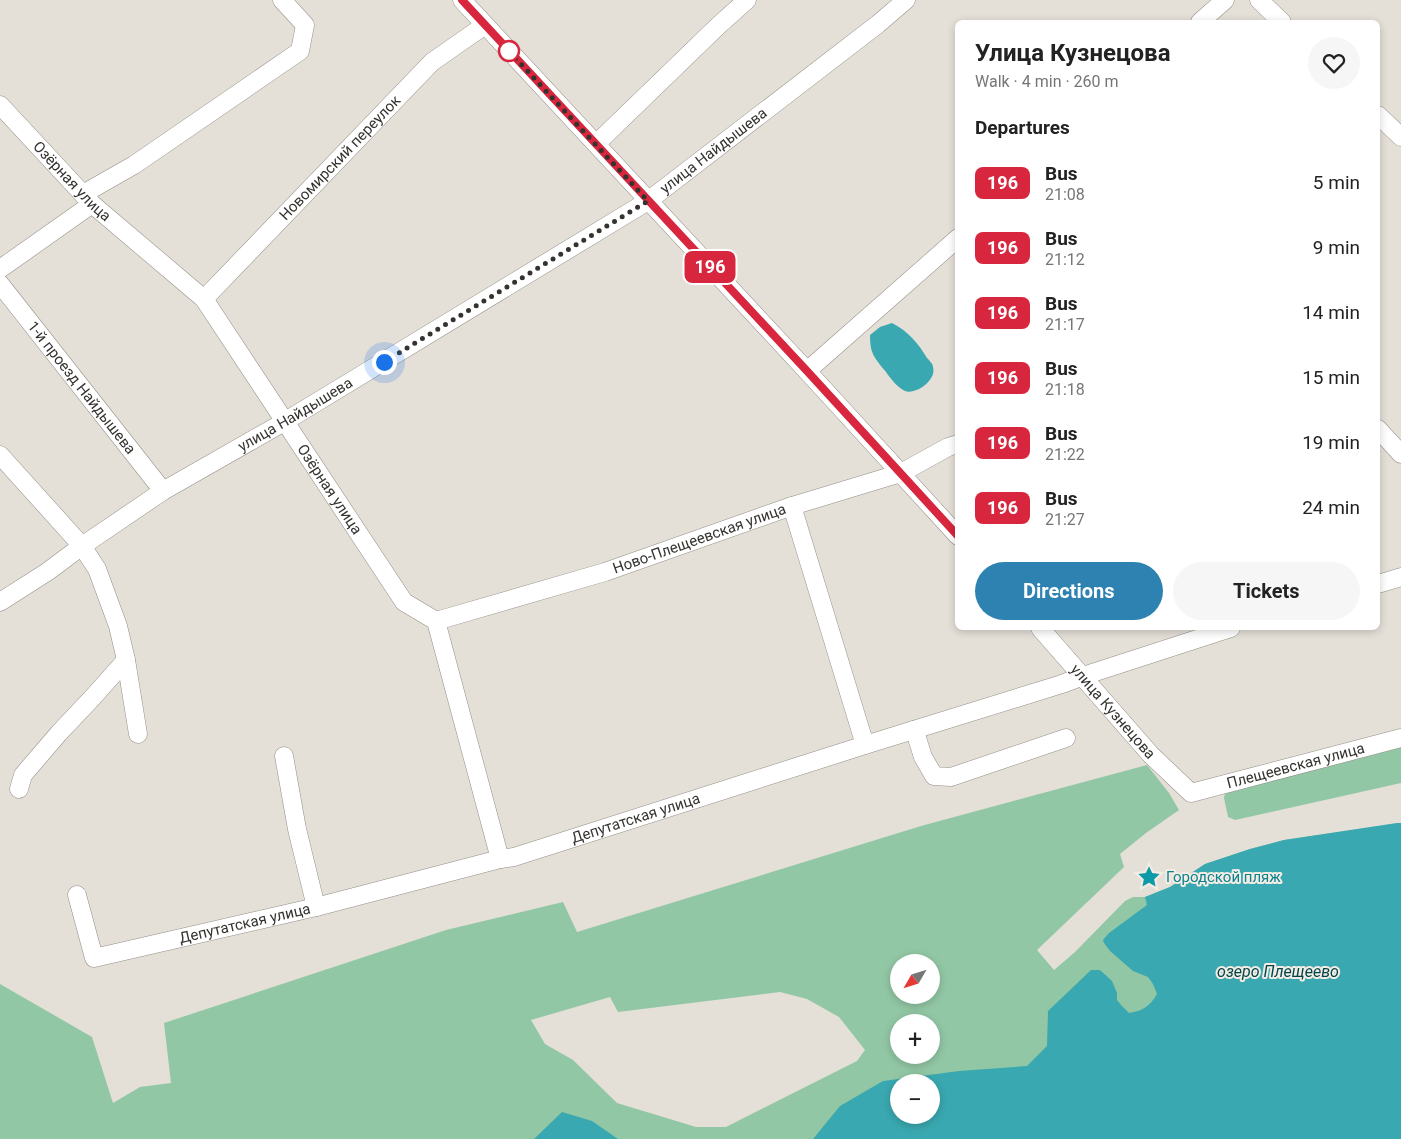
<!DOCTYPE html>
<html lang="en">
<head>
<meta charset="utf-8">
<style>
	body { margin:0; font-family:Roboto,sans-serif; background:#f6f6f6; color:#222; height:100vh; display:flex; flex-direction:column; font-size:19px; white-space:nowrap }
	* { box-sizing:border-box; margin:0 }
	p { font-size:16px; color:#767676 }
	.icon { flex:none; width:28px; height:28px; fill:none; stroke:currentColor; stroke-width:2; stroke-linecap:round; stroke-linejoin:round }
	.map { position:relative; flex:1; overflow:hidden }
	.side { position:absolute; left:955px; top:20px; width:425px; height:610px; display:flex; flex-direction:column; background:#fff; border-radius:8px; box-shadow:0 2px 8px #0003 }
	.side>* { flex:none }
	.badge { padding:0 10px; border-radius:8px; font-size:18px; line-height:32px }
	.needle { width:32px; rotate:231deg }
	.controls { position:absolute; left:890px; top:954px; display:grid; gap:10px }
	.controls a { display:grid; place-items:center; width:50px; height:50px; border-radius:50%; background:#fff; box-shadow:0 2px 8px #0003; font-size:25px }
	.you { position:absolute; width:25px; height:25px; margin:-12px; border:4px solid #fff; border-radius:50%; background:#1a73e8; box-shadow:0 0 0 8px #1a73e833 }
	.map>.badge { position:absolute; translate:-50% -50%; box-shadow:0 0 0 2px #fff }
	h2 { padding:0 20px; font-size:19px; line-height:45px }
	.round { display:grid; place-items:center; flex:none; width:52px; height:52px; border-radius:26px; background:#f6f6f6 }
	.overview { display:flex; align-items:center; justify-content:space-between; height:85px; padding:0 20px }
	h1 { font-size:24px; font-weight:700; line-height:38px }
	.action { display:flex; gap:10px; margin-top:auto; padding:10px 20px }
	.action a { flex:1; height:58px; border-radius:30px; background:#2d82b1; color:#fff; font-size:20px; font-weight:700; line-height:58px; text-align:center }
	.action a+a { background:#f6f6f6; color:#222 }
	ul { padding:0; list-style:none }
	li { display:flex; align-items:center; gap:15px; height:65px; padding:0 20px }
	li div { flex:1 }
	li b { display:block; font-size:19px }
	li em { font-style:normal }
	li .badge { min-width:55px; font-weight:700; text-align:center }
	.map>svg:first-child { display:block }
</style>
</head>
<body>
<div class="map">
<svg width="1401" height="1139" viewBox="0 0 1401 1139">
	<rect width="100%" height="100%" fill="#e4dfd7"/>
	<!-- green -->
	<g fill="#92c7a5" fill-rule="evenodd">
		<path d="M1401 744V783L1235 820 1228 817 1224 798 1225 793Z"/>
		<path d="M1147 765 1169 793 1179 810 1146 833 1120 854 1124 867 1037 950 1054 970 1075 952 1125 901 1133 897H1145L1170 887 1205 864 1250 849 1284 840 1401 823V1139H0V984L92 1037 113 1103 140 1087 171 1083 164 1023 446 930 563 902 577 932 921 826ZM899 962H931V995H899ZM780 992 807 999 839 1017 865 1050 857 1061 726 1127H696L617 1103 573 1060 545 1044 531 1020 610 997 618 1012ZM899 1022H931V1055H899ZM899 1082H931V1115H899Z"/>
	</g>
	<!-- water -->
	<g fill="#3aa8b0" fill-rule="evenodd">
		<path d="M892 323C908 331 918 343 927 358 929 360 933 364 933 367 937 380 916 395 905 391 898 388 890 378 886 372 874 357 870 354 870 335L880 327Z"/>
		<path d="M1397 823H1401V1139H813L840 1106 883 1081 959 1071 1027 1066 1047 1046 1048 1011 1091 970H1100L1112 981 1117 993V1000L1122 1006 1129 1013C1143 1011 1150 1006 1157 994L1153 984 1148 977 1133 971 1110 951 1104 943 1103 940 1109 933 1147 905 1145 897 1170 887 1205 864 1250 849 1284 840ZM899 1082H931V1115H899Z"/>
		<path d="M562 1112 592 1121 618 1139H534Z"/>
	</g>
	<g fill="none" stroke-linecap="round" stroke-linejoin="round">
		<defs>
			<g id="minor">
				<path d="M462 0 807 371 958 536"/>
				<path d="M1259 0 1282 22"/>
				<path d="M1200 22 1225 0"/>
				<path id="s1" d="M0 105 92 204 204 299 404 602 436 621 500 859"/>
				<path d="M1378 115 1401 137"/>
				<path d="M596 144 719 25 747 0"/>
				<path d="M83 194 134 165 300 51 305 25 282 0"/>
				<path d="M0 269 92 204"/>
				<path id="s2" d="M0 284 163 491"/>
				<path id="s3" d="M204 299 432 62 485 25"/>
				<path d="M807 371 958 238"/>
				<path d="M1378 429 1401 454"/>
				<path d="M0 455 82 546 97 569 118 626 126 660 138 734"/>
				<path d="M792 506 865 745"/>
				<path d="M1378 584 1401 577"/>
				<path id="s4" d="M0 602 47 572 82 546 163 491 284 422 648 201 878 24 906 0"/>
				<path id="s5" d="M436 621 605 572 792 506 901 473 948 447 958 444"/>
				<path id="s6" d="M1040 628 1151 755 1191 793 1401 738"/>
				<path d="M913 730 917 738 923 757 934 776 951 777 1066 738"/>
				<path d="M284 756 297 829 316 907"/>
				<path d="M19 789 23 775 59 733 93 697 126 660"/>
				<path id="s7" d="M77 895 94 958 316 907 500 859 514 857 865 745 1062 684 1083 676 1231 628"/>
			</g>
		</defs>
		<!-- minor casing -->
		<use href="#minor" stroke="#948f88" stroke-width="19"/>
		<!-- minor -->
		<use href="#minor" stroke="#fff" stroke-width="18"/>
	</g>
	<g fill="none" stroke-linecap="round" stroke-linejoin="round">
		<defs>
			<path id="line" d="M462 0 807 371 958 536"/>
		</defs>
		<!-- line casing -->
		<use href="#line" stroke="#fff" stroke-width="11"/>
		<!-- line -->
		<use href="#line" stroke="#d7263d" stroke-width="8"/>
		<!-- walk -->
		<path stroke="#353330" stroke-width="5" stroke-dasharray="0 9" d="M384 362 648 201 509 51"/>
	</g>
	<!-- icons -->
	<defs>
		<symbol id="sight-bare" viewBox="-9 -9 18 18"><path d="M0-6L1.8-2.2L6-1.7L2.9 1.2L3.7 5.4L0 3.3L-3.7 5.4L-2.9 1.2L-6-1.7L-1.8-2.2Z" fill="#0f9aa8" stroke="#f2ece4" stroke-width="2.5" paint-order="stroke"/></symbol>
	</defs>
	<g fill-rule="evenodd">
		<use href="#sight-bare" x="1133" y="861" width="32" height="32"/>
	</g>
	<!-- markers -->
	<circle fill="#fff" stroke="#d7263d" stroke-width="2.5" cx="509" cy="51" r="10"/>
	<g text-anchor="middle" stroke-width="4" stroke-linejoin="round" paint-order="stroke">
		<!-- street labels -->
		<g font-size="15" fill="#353330" stroke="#f2ece4">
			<text dy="5" stroke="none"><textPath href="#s4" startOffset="845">улица Найдышева</textPath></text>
			<text dy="5" stroke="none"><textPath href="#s3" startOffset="196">Новомирский переулок</textPath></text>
			<text dy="5" stroke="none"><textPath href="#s1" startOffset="105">Озёрная улица</textPath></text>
			<text dy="5" stroke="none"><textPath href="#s2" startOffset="132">1-й проезд Найдышева</textPath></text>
			<text dy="5" stroke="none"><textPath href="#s4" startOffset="350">улица Найдышева</textPath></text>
			<text dy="5" stroke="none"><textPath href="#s1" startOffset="510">Озёрная улица</textPath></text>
			<text dy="5" stroke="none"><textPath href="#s5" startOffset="276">Ново-Плещеевская улица</textPath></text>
			<text dy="5" stroke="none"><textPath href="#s6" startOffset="111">улица Кузнецова</textPath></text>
			<text dy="5" stroke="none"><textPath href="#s6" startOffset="332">Плещеевская улица</textPath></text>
			<text dy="5" stroke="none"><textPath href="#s7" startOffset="625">Депутатская улица</textPath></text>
			<text dy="5" stroke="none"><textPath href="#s7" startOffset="220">Депутатская улица</textPath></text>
		</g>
		<!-- culture labels -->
		<g font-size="15" fill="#0d838f" stroke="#f2ece4" text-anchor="start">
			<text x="1166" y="882">Городской пляж</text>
		</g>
		<!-- water labels -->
		<g font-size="16" font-style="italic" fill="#00454a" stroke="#f2ece4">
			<text x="1278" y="977">озеро Плещеево</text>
		</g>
	</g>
</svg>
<div class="controls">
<a><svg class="needle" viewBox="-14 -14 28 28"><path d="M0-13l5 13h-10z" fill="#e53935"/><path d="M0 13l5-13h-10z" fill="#767676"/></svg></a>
<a>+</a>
<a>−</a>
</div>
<div class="you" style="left:384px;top:362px"></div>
<b class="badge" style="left:710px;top:267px;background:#d7263d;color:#fff">196</b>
<section class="side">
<div class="overview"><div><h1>Улица Кузнецова</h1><p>Walk · 4 min · 260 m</p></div><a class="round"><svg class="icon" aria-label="heart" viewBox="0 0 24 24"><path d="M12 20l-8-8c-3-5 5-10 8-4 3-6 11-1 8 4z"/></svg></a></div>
<h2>Departures</h2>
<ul>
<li><span class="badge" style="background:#d7263d;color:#fff">196</span><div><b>Bus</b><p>21:08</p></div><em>5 min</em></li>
<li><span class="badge" style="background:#d7263d;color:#fff">196</span><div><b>Bus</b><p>21:12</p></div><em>9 min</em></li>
<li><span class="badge" style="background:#d7263d;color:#fff">196</span><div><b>Bus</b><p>21:17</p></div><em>14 min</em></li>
<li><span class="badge" style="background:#d7263d;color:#fff">196</span><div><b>Bus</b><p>21:18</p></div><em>15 min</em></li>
<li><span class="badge" style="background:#d7263d;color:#fff">196</span><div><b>Bus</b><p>21:22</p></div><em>19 min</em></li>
<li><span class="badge" style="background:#d7263d;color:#fff">196</span><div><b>Bus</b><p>21:27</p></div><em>24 min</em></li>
</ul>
<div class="action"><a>Directions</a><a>Tickets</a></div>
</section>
</div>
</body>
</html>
